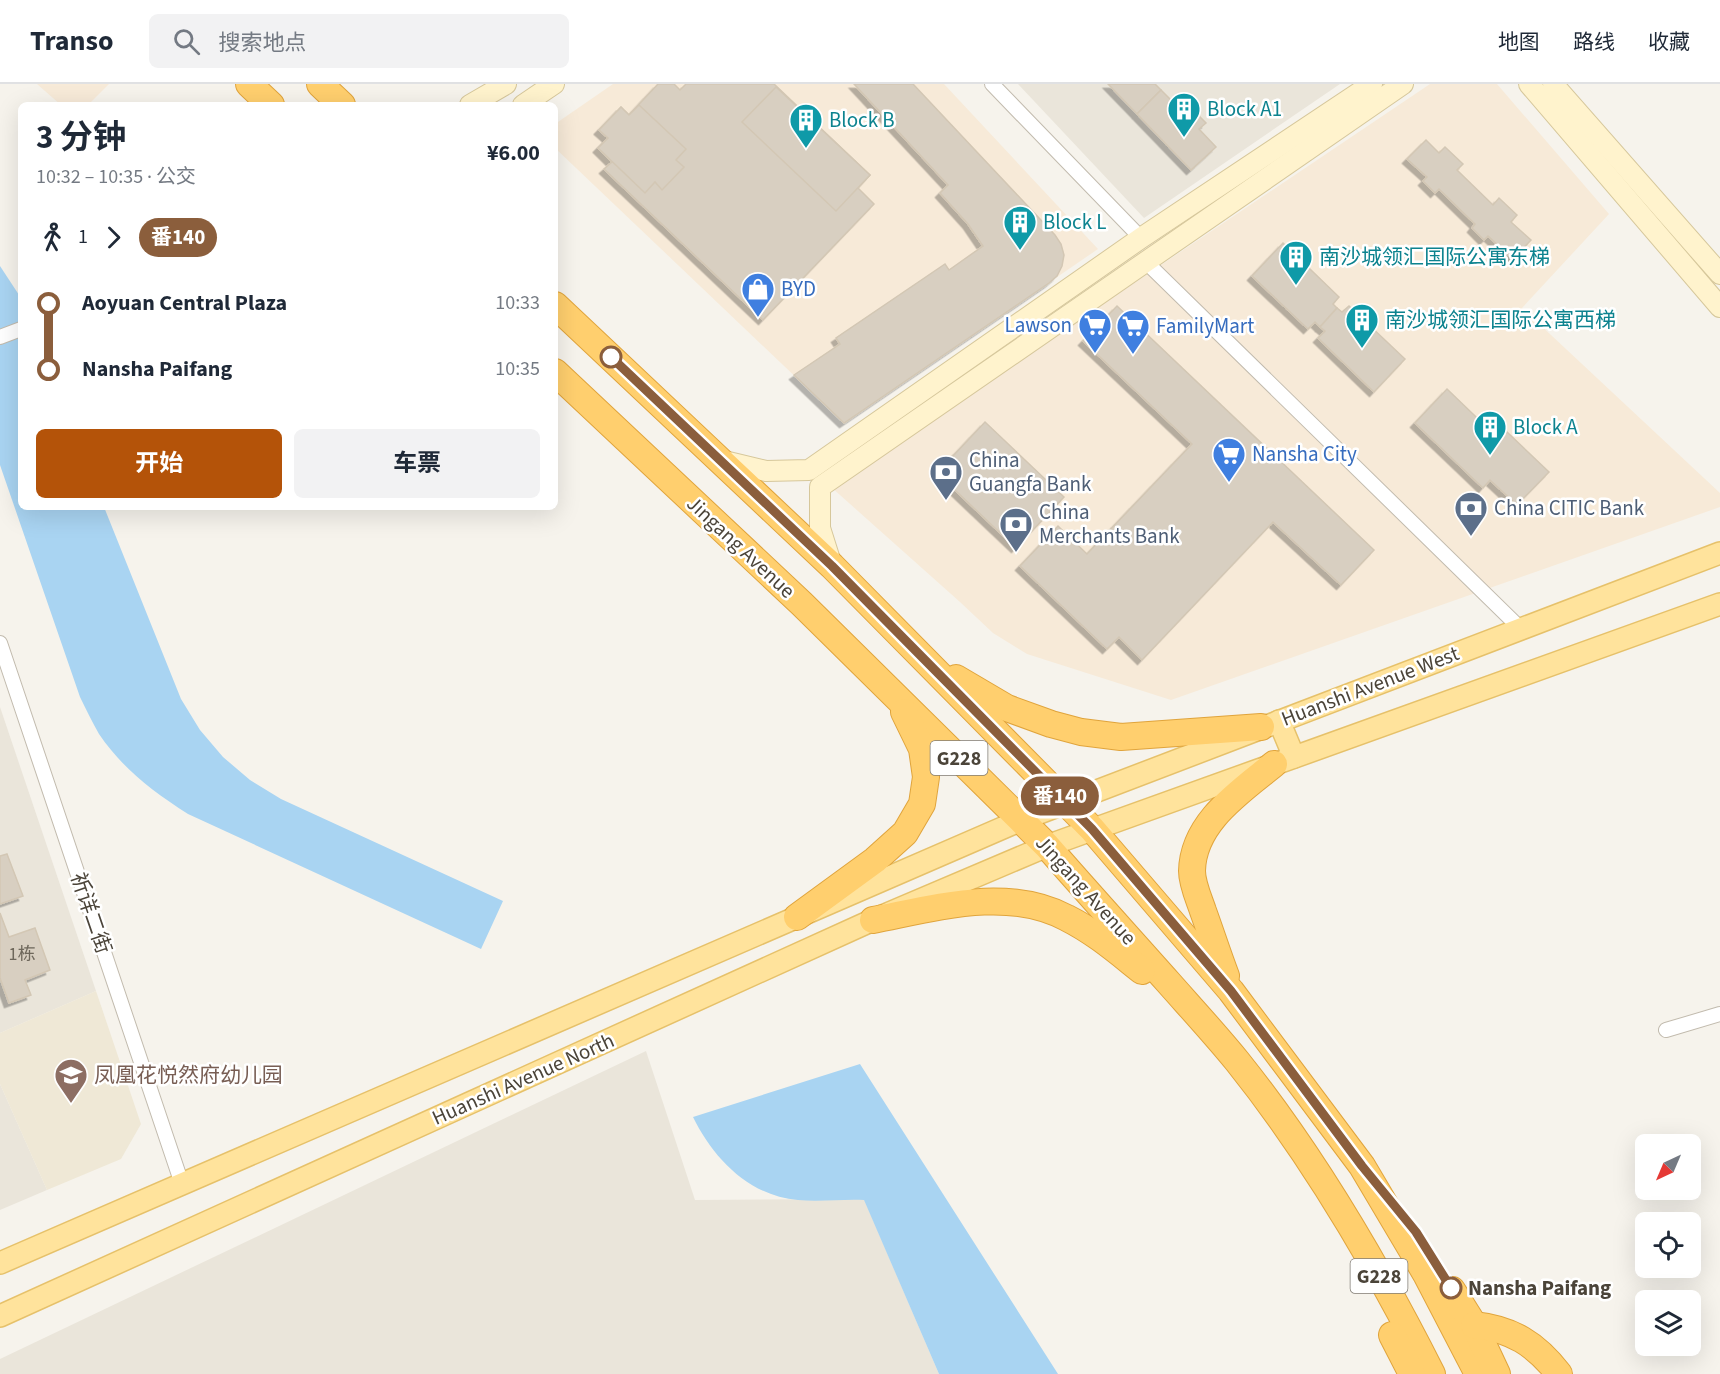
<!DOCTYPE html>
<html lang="zh">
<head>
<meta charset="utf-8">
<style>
	body { margin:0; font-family:"Source Sans 3","Noto Sans SC",sans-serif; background:#f2f2f3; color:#1f2937; height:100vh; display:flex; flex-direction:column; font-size:22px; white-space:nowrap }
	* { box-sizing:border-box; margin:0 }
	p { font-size:20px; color:#747a83 }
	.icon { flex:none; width:33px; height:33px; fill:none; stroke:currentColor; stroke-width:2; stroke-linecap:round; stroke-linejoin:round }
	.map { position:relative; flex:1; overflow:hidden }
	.side { position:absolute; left:18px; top:18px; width:540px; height:408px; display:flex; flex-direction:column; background:#fff; border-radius:9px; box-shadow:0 6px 24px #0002 }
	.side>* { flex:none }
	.badge { padding:0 12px; border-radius:20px; font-size:21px; line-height:39px }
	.needle { width:39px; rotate:224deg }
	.fabs { position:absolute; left:1635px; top:1050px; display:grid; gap:12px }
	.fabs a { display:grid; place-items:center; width:66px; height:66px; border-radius:9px; background:#fff; box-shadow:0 6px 24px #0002; font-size:30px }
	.map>.badge { position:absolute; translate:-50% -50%; box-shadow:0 0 0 3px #fff }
	.legs { display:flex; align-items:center; gap:9px; height:66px; padding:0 18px; font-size:20px }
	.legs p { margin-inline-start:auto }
	.summary { display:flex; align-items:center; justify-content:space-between; height:102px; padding:0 18px }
	h1 { font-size:33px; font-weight:700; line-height:45px }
	.button { display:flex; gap:12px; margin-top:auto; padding:12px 18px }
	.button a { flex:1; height:69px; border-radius:9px; background:#b45309; color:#fff; font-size:24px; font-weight:700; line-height:69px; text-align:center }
	.button a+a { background:#f2f2f3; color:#1f2937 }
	ul { padding:0 18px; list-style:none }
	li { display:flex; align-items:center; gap:21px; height:66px; font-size:22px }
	li i { display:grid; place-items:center; width:9px; height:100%; margin:0 8px; background:currentColor }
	li i::after { content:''; width:15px; height:15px; margin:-8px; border:4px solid; border-radius:50%; background:#fff }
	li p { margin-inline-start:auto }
	li:first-child i { background:linear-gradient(#0000 50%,currentColor 0) }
	li:last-child i { background:linear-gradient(currentColor 50%,#0000 0) }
	header { display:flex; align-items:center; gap:36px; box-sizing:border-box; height:84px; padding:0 30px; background:#fff; border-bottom:2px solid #e0e1e3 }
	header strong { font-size:28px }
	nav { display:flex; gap:33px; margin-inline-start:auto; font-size:21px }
	.search { width:420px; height:54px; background:#f2f2f3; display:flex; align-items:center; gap:15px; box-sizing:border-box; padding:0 21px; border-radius:9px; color:#747a83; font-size:22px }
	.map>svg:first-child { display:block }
</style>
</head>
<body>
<header>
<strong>Transo</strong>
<div class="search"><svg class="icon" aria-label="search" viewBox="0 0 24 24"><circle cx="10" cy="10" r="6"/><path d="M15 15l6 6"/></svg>搜索地点</div>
<nav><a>地图</a><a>路线</a><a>收藏</a></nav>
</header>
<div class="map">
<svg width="1720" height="1290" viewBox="0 0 1720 1290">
	<defs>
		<filter id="shadow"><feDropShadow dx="-4.5" dy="4.5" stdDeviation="0" flood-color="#0004"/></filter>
	</defs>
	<rect width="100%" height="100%" fill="#f6f3ec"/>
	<!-- residential -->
	<g fill="#eae5da">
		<path d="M1018 0H1340L1144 134Z"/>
		<path d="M0 623 96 907 0 949Z"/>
		<path d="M646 967 695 1116 864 1115 939 1290H0V1275Z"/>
		<path d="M0 1000 47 1106 0 1126Z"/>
	</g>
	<!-- commercial -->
	<g fill="#f7ead8">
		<path d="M37 0H109L88 21H61Z"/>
		<path d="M613 0H944L1098 165 844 339 555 64V40Z"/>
		<path d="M1430 0H1497L1609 130 1522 224 1720 409V423L1171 616 1027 570 993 549 960 518 831 403Z"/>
	</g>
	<!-- education -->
	<path fill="#efe8d6" d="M96 907 141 1040 121 1075 47 1106 0 1000V949Z"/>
	<!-- water -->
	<g fill="#a9d4f2">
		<path d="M0 182 21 214V423H104L181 615 200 646 223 673 250 696 281 715 503 817 481 865 188 730C152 707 123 685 99 650 92 638 86 625 80 613L0 381Z"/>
		<path d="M860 980 1058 1290H939L864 1116C842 1115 820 1118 798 1116 749 1112 713 1074 693 1033Z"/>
	</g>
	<!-- building -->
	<g fill="#d8cfc1" stroke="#d3c7b4" stroke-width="1.5" filter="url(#shadow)">
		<path d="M658 0H674L680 6 686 0H774L870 91 858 104 874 120 763 236 604 85 612 78 598 64 608 54 599 46 621 23 629 31Z"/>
		<path d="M854 0H913L1055 151 1061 160 1064 171 1062 182 1057 192 1049 199 844 339 794 291 840 260 836 254 945 180 949 186 983 162 968 140 940 109 948 101Z"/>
		<path d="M1108 0H1155L1161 6 1137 30Z"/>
		<path d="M776 3 870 91 836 127 742 38Z"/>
		<path d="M1161 6 1178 23 1184 17 1206 39 1199 45 1216 63 1191 86 1137 30Z"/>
		<path d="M639 21 686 65 676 76 684 83 662 106 655 98 645 109 598 64 608 54 599 46 621 23 629 31Z"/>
		<path d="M1426 56 1439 69 1445 63 1463 80 1457 86 1493 121 1499 114 1517 131 1511 138 1531 156 1513 175 1488 152 1484 156 1472 144 1475 140 1439 105 1435 109 1423 97 1427 93 1407 75Z"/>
		<path d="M1283 159 1339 213 1333 220 1337 224 1320 243 1315 238 1308 245 1252 192Z"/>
		<path d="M1117 222 1374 466 1341 501 1273 438 1142 576 1119 553 1107 565 1020 482 1058 442 1087 470 1192 360 1083 257Z"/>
		<path d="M1349 222 1405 275 1374 308 1318 254 1325 247 1320 243 1337 224 1342 228Z"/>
		<path d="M1447 305 1499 355 1507 348 1549 388 1517 421 1490 396 1483 404 1415 339Z"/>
		<path d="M985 338 1064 413 1016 464 937 389Z"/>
		<path d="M7 770 23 812 0 820V772Z"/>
		<path d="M0 829 9 853 35 844 50 886 25 896 31 911 9 919 0 894Z"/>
	</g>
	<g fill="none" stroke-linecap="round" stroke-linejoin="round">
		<defs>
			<g id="street">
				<path d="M992 0 1141 154"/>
				<path d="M1146 178 1521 545"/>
				<path d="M0 253 21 245"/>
				<path d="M0 559 182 1100"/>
				<path d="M1666 946 1720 930"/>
			</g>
			<g id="secondary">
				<path d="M1529 0 1720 223"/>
				<path d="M1553 0 1720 190"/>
				<path d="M470 21 506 0"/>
				<path d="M523 21 554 0"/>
				<path d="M720 376 766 387 809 386 1141 154 1372 0"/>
				<path d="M832 482 820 444V403L1403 0"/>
			</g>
			<g id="primary">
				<path d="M1279 637 1294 673"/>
				<path d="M0 1179 1021 736 1720 469"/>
				<path d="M0 1232 873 836 1047 762 1720 520"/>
			</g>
			<g id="highway">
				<path d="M249 0 271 21"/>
				<path d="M320 0 342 21"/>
				<path d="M555 221 832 482 1092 745 1231 907 1362 1082 1426 1190 1478 1290"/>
				<path d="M555 288 802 520 1021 736 1047 762C1087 808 1128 853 1168 898 1191 924 1215 950 1237 977 1314 1073 1377 1181 1432 1290"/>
				<path d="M956 594 1007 624 1051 640 1081 648 1121 653 1261 643"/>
				<path d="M797 833 875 776 905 749 922 720 926 693 922 665 904 628"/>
				<path d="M873 836C935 824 1007 802 1067 834 1095 848 1118 868 1142 887"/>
				<path d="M1226 892C1218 871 1211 849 1203 827 1199 815 1192 800 1192 787 1193 738 1240 708 1274 680"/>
				<path d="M1452 1206 1474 1241 1497 1290"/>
				<path d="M1474 1241C1512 1245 1536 1260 1559 1290"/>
				<path d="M1392 1251 1412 1290"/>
			</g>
		</defs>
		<!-- street casing -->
		<use href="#street" stroke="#c2bbae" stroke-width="16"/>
		<!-- secondary casing -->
		<use href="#secondary" stroke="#d6c79b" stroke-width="22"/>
		<!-- primary casing -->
		<use href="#primary" stroke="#e6c16a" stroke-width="24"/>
		<!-- highway casing -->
		<use href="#highway" stroke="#e0a43c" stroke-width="28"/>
		<!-- street -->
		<use href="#street" stroke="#fff" stroke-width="14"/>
		<!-- secondary -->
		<use href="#secondary" stroke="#fff3cd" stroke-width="20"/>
		<!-- primary -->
		<use href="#primary" stroke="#ffe39c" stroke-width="21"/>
		<!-- highway -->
		<use href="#highway" stroke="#ffcf6e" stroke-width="26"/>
	</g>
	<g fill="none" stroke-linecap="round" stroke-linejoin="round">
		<defs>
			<path id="line-1" d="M611 273 832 482 1092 745 1231 907 1362 1082 1416 1148 1451 1204"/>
		</defs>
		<!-- line-1 casing -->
		<use href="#line-1" stroke="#fff" stroke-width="14"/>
		<!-- line-1 -->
		<use href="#line-1" stroke="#8b5e3c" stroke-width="9"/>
	</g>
	<!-- icons -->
	<defs>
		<symbol id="building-pin" viewBox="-11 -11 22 30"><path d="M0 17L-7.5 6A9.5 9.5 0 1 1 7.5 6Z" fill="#0f9aa8" stroke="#fff"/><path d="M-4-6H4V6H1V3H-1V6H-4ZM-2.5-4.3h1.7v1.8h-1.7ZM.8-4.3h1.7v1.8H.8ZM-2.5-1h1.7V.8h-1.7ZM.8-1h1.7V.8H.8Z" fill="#fff"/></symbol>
		<symbol id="shop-pin" viewBox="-11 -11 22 30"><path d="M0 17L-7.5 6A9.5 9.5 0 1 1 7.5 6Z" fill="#3f7fe0" stroke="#fff"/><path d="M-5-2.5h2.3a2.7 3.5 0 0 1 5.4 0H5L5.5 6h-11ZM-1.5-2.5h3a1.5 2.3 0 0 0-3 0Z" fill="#fff"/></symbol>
		<symbol id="supermarket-pin" viewBox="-11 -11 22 30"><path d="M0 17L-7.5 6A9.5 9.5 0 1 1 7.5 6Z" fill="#3f7fe0" stroke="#fff"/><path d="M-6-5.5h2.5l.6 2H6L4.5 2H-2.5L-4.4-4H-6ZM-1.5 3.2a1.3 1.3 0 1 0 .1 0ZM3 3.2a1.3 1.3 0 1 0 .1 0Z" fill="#fff"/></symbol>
		<symbol id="bank-pin" viewBox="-11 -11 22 30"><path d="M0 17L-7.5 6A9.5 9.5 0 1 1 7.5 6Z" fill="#5c6f8a" stroke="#fff"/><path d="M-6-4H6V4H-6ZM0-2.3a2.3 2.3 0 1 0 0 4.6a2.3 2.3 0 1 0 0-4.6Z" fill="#fff"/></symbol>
		<symbol id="school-pin" viewBox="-11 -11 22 30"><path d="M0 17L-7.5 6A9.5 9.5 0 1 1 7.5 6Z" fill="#8d6e63" stroke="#fff"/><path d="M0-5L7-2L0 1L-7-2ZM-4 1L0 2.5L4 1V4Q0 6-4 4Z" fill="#fff"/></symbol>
	</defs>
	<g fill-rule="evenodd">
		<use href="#building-pin" x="1165" y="6" width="38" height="52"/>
		<use href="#building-pin" x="787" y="17" width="38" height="52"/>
		<use href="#building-pin" x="1001" y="119" width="38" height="52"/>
		<use href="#building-pin" x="1277" y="154" width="38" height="52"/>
		<use href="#shop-pin" x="739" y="186" width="38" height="52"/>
		<use href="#building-pin" x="1343" y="217" width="38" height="52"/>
		<use href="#supermarket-pin" x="1076" y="222" width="38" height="52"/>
		<use href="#supermarket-pin" x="1114" y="223" width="38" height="52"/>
		<use href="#building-pin" x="1471" y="324" width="38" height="52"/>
		<use href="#supermarket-pin" x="1210" y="351" width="38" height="52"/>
		<use href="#bank-pin" x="927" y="369" width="38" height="52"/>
		<use href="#bank-pin" x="1452" y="405" width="38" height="52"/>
		<use href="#bank-pin" x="997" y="421" width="38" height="52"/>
		<use href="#school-pin" x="52" y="972" width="38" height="52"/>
	</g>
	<!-- markers -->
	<g fill="#fff" stroke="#8b5e3c" stroke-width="3">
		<circle cx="611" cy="273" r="10"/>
		<circle cx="1451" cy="1204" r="10"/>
	</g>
	<g text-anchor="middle" stroke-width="5" stroke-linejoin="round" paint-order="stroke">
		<!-- number labels -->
		<g font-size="18" fill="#6e675b">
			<text x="22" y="876">1栋</text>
		</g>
		<!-- shield labels -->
		<g fill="#fff" stroke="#817c74" stroke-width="1.5">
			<rect x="930.5" y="657" width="57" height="34" rx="4.5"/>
			<rect x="1350.5" y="1175" width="57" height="34" rx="4.5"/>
		</g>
		<g font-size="20" font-weight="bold" fill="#4b4439">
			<text x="959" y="681">G228</text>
			<text x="1379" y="1199">G228</text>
		</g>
		<!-- culture labels -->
		<g font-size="21" fill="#0d838f" stroke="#fff" text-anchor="start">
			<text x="1207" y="32">Block A1</text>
			<text x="829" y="43">Block B</text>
			<text x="1043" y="145">Block L</text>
			<text x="1319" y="180">南沙城领汇国际公寓东梯</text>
			<text x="1385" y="243">南沙城领汇国际公寓西梯</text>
			<text x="1513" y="350">Block A</text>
		</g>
		<!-- shop labels -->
		<g font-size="21" fill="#366cbe" stroke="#fff" text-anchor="start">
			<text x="781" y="212">BYD</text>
			<text x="1072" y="248" text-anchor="end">Lawson</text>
			<text x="1156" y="249">FamilyMart</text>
			<text x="1252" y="377">Nansha City</text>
		</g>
		<!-- service labels -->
		<g font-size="21" fill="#4e5e75" stroke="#fff" text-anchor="start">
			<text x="969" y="383">China<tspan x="969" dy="24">Guangfa Bank</tspan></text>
			<text x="1494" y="431">China CITIC Bank</text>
			<text x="1039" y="435">China<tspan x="1039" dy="24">Merchants Bank</tspan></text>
		</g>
		<!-- street labels -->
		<g font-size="21" fill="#4b4439" stroke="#fff">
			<text transform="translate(741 463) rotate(43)" y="7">Jingang Avenue</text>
			<text transform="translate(1370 602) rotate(-21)" y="7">Huanshi Avenue West</text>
			<text transform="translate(1086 806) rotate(48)" y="7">Jingang Avenue</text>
			<text transform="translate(91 829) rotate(71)" y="7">祈详二街</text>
			<text transform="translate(523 995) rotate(-24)" y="7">Huanshi Avenue North</text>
		</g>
		<!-- education labels -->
		<g font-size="21" fill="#785e54" stroke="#fff" text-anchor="start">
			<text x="94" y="998">凤凰花悦然府幼儿园</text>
		</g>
		<!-- stop labels -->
		<g font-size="21" font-weight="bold" fill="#4b4439" stroke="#fff" text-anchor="start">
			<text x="1468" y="1211">Nansha Paifang</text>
		</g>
	</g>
</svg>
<div class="fabs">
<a><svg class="needle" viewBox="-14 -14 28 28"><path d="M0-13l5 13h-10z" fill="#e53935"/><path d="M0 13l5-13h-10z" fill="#747a83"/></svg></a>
<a><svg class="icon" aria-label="locate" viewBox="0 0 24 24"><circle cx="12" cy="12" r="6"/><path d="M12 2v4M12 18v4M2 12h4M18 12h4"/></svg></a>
<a><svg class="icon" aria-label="layers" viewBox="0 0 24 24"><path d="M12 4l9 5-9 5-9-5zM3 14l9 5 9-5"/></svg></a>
</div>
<b class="badge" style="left:1060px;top:712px;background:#8b5e3c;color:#fff">番140</b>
<section class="side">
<div class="summary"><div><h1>3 分钟</h1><p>10:32 – 10:35 · 公交</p></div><b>¥6.00</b></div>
<div class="legs"><svg class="icon" aria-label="walk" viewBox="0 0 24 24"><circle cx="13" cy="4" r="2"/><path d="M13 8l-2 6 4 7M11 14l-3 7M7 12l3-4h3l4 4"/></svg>1<svg class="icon" aria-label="forward" viewBox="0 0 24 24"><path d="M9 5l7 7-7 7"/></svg><b class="badge" style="background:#8b5e3c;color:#fff">番140</b></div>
<ul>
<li><i style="color:#8b5e3c"></i><b>Aoyuan Central Plaza</b><p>10:33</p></li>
<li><i style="color:#8b5e3c"></i><b>Nansha Paifang</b><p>10:35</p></li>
</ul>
<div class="button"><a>开始</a><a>车票</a></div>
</section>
</div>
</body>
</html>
